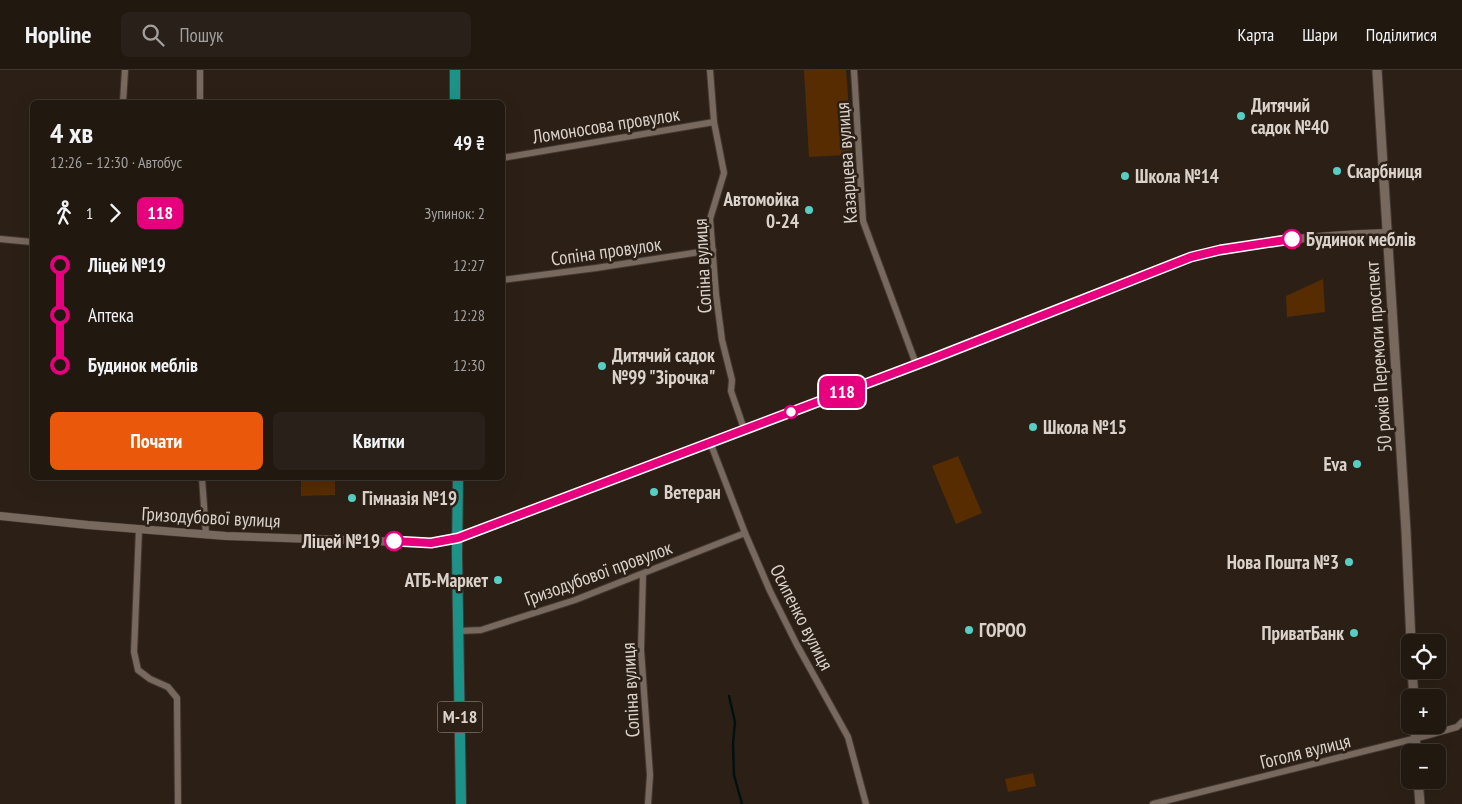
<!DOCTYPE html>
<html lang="uk">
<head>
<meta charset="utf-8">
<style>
	body { margin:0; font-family:"PT Sans Narrow",sans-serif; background:#292119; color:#f1f3f6; height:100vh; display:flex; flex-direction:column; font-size:19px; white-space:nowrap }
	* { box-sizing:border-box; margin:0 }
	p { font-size:16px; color:#a2a09f }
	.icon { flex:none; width:28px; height:28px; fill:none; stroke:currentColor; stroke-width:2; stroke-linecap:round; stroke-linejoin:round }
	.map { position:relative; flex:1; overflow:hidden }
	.sheet { position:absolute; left:30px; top:30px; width:475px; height:380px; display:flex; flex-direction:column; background:#211810; border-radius:8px; box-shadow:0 5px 20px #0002,0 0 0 1px #3e3730 }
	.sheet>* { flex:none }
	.badge { padding:0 10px; border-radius:8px; font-size:18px; line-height:32px }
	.buttons { position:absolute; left:1401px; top:564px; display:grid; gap:10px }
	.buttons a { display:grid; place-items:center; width:45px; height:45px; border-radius:8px; background:#211810; box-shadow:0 5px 20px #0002,0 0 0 1px #3e3730; font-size:25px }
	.map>.badge { position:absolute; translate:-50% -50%; box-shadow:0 0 0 2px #fff }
	.legs { display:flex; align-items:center; gap:8px; height:55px; padding:0 20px; font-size:16px }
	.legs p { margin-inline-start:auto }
	.summary { display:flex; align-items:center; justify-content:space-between; height:85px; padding:0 20px }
	h1 { font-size:28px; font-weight:700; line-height:38px }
	.action { display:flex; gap:10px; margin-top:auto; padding:10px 20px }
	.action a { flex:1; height:58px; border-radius:8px; background:#ea580c; color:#fff; font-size:20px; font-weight:700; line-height:58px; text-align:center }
	.action a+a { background:#292119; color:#f1f3f6 }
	ul { padding:0 20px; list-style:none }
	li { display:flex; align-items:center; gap:18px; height:50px; font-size:19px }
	li i { display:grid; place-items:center; width:8px; height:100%; margin:0 6px; background:currentColor }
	li i::after { content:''; width:12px; height:12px; margin:-6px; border:4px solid; border-radius:50%; background:#211810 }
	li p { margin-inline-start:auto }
	li:first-child i { background:linear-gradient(#0000 50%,currentColor 0) }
	li:last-child i { background:linear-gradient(currentColor 50%,#0000 0) }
	header { display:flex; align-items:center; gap:30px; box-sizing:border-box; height:70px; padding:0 25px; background:#211810; border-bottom:1px solid #3e3730 }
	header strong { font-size:24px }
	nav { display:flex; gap:28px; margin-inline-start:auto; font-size:18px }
	.search { width:350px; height:45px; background:#292119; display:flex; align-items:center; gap:12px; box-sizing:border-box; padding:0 18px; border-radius:8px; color:#a2a09f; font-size:19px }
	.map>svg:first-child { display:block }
</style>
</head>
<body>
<header>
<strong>Hopline</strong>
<div class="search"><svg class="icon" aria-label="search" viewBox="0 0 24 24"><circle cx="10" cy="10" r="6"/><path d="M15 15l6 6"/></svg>Пошук</div>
<nav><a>Карта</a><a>Шари</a><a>Поділитися</a></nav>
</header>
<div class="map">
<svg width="1462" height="734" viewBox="0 0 1462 734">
	<rect width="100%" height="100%" fill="#2c2016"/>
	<!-- green -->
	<g fill="#572c00">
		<path d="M804 0H846L852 79 847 85 809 87Z"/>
		<path d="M1323 209 1325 242 1287 247 1286 226Z"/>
		<path d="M958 386 982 443 956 454 932 396Z"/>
		<path d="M301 408H335V425L301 426Z"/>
		<path d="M1033 703 1036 716 1008 722 1005 709Z"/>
	</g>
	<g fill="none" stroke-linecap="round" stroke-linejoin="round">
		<!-- stream -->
		<path stroke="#021110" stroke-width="2.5" d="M729 626 735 652 733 674 734 705 742 734"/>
		<defs>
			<g id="minor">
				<path d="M710 0 714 52 724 103 710 149 716 224 722 270 732 310 731 321 744 359"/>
				<path d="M854 0 863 151 916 294"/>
				<path d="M123 32 125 0"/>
				<path d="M200 32V0"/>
				<path d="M502 88 714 52"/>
				<path d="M0 169 32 172"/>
				<path d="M502 210 596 198 713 180"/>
				<path d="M710 372 745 463 770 521 797 575 848 667 866 734"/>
				<path d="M202 408 206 464"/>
				<path d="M139 459 134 582 138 600 150 609 168 617 177 628 178 734"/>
				<path d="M643 504 641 580 650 705 648 734"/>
				<path d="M459 561 481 560 575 530 745 463"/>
				<path d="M1153 734 1429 665 1457 657 1462 652"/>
			</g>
			<path id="tertiary" d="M0 446 88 455 226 466 431 473 458 467 934 288 1191 187C1255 171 1320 165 1386 163"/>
			<g id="secondary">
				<path d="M1377 0 1406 461 1411 572"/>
				<path d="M1412 600 1414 628"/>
				<path d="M1415 655 1416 682"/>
				<path d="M1418 710 1420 734"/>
			</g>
			<g id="trunk">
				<path d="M455 0V32"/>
				<path d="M458 408 457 484 461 734"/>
			</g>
		</defs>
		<!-- minor casing -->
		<use href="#minor" stroke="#443933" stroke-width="8"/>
		<!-- tertiary casing -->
		<use href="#tertiary" stroke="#443933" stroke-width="9"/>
		<!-- secondary casing -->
		<use href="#secondary" stroke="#443933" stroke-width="11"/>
		<!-- trunk casing -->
		<use href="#trunk" stroke="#443933" stroke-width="12"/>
		<!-- minor -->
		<use href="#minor" stroke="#78695e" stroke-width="6"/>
		<!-- tertiary -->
		<use href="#tertiary" stroke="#78695e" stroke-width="8"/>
		<!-- secondary -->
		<use href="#secondary" stroke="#78695e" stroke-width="9"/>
		<!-- trunk -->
		<use href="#trunk" stroke="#1d9289" stroke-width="10"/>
	</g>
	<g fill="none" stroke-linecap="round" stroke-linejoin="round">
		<defs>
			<path id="line-1" d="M394 471 431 473 458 468 934 288 1191 187 1220 180 1292 169"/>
		</defs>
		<!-- line-1 casing -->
		<use href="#line-1" stroke="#fff" stroke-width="11"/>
		<!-- line-1 -->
		<use href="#line-1" stroke="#e6007e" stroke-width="8"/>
	</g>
	<!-- markers -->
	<g fill="#56cec3" stroke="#2c2016" stroke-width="2">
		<circle cx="1241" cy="46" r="5"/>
		<circle cx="1337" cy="101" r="5"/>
		<circle cx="1125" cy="106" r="5"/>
		<circle cx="809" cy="140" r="5"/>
		<circle cx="602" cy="296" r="5"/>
		<circle cx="1033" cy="357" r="5"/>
		<circle cx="1357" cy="394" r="5"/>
		<circle cx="654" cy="422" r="5"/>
		<circle cx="352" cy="428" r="5"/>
		<circle cx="1349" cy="492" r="5"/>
		<circle cx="498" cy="510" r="5"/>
		<circle cx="969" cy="560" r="5"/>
		<circle cx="1354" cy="563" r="5"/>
	</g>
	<g fill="#fff" stroke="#e6007e" stroke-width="2.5">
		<circle cx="1292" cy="169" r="9"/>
		<circle cx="791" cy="342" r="6"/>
		<circle cx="394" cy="471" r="9"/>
	</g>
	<g text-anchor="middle" stroke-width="5" stroke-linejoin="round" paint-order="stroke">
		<!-- shield labels -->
		<rect fill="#2c2016" stroke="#a69d95" stroke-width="1" x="437.5" y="631.5" width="45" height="31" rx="4"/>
		<g font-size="18" font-weight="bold" fill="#dad2cb">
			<text x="460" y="653">М-18</text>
		</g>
		<!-- poi labels -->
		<g font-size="19" font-weight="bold" fill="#dad2cb" stroke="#2c2016" text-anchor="start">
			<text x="1251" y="42">Дитячий<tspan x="1251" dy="22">садок №40</tspan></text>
			<text x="1347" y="108">Скарбниця</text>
			<text x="1135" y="113">Школа №14</text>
			<text x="799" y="136" text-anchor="end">Автомойка<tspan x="799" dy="22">0-24</tspan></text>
			<text x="612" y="292">Дитячий садок<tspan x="612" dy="22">№99 "Зірочка"</tspan></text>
			<text x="1043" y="364">Школа №15</text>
			<text x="1347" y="401" text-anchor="end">Eva</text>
			<text x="664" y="429">Ветеран</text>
			<text x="362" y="435">Гімназія №19</text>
			<text x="1339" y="499" text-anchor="end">Нова Пошта №3</text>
			<text x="488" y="517" text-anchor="end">АТБ-Маркет</text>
			<text x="979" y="567">ГОРОО</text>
			<text x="1344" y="570" text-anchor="end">ПриватБанк</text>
		</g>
		<!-- street labels -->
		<g font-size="19" fill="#dad2cb" stroke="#2c2016">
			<text transform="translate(606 55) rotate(-9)" y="7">Ломоносова провулок</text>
			<text transform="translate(846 93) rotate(-94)" y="7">Казарцева вулиця</text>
			<text transform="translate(606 181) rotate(-8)" y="7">Сопіна провулок</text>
			<text transform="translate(702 196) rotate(-93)" y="7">Сопіна вулиця</text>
			<text transform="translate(1378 287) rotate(-94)" y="7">50 років Перемоги проспект</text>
			<text transform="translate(211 447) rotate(3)" y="7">Гризодубової вулиця</text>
			<text transform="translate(598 503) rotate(-20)" y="7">Гризодубової провулок</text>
			<text transform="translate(802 547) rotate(63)" y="7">Осипенко вулиця</text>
			<text transform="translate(630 620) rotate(-93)" y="7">Сопіна вулиця</text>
			<text transform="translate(1305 681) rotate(-14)" y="7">Гоголя вулиця</text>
		</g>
		<!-- stop labels -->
		<g font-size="19" font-weight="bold" fill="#dad2cb" stroke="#2c2016" text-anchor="start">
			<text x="1306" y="176">Будинок меблів</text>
			<text x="380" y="478" text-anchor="end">Ліцей №19</text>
		</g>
	</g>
</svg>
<div class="buttons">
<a><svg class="icon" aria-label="locate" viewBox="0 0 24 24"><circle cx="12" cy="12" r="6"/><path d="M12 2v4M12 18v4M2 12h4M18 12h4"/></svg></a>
<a>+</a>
<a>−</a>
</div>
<b class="badge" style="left:842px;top:322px;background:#e6007e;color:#fff">118</b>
<section class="sheet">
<div class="summary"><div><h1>4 хв</h1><p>12:26 – 12:30 · Автобус</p></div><b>49 ₴</b></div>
<div class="legs"><svg class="icon" aria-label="walk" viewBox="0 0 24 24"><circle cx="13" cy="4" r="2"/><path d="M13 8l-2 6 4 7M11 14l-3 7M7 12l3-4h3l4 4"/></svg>1<svg class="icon" aria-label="forward" viewBox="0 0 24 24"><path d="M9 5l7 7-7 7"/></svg><b class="badge" style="background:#e6007e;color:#fff">118</b><p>Зупинок: 2</p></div>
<ul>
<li><i style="color:#e6007e"></i><b>Ліцей №19</b><p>12:27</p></li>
<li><i style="color:#e6007e"></i><span>Аптека</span><p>12:28</p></li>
<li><i style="color:#e6007e"></i><b>Будинок меблів</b><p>12:30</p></li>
</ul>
<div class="action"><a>Почати</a><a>Квитки</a></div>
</section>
</div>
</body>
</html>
